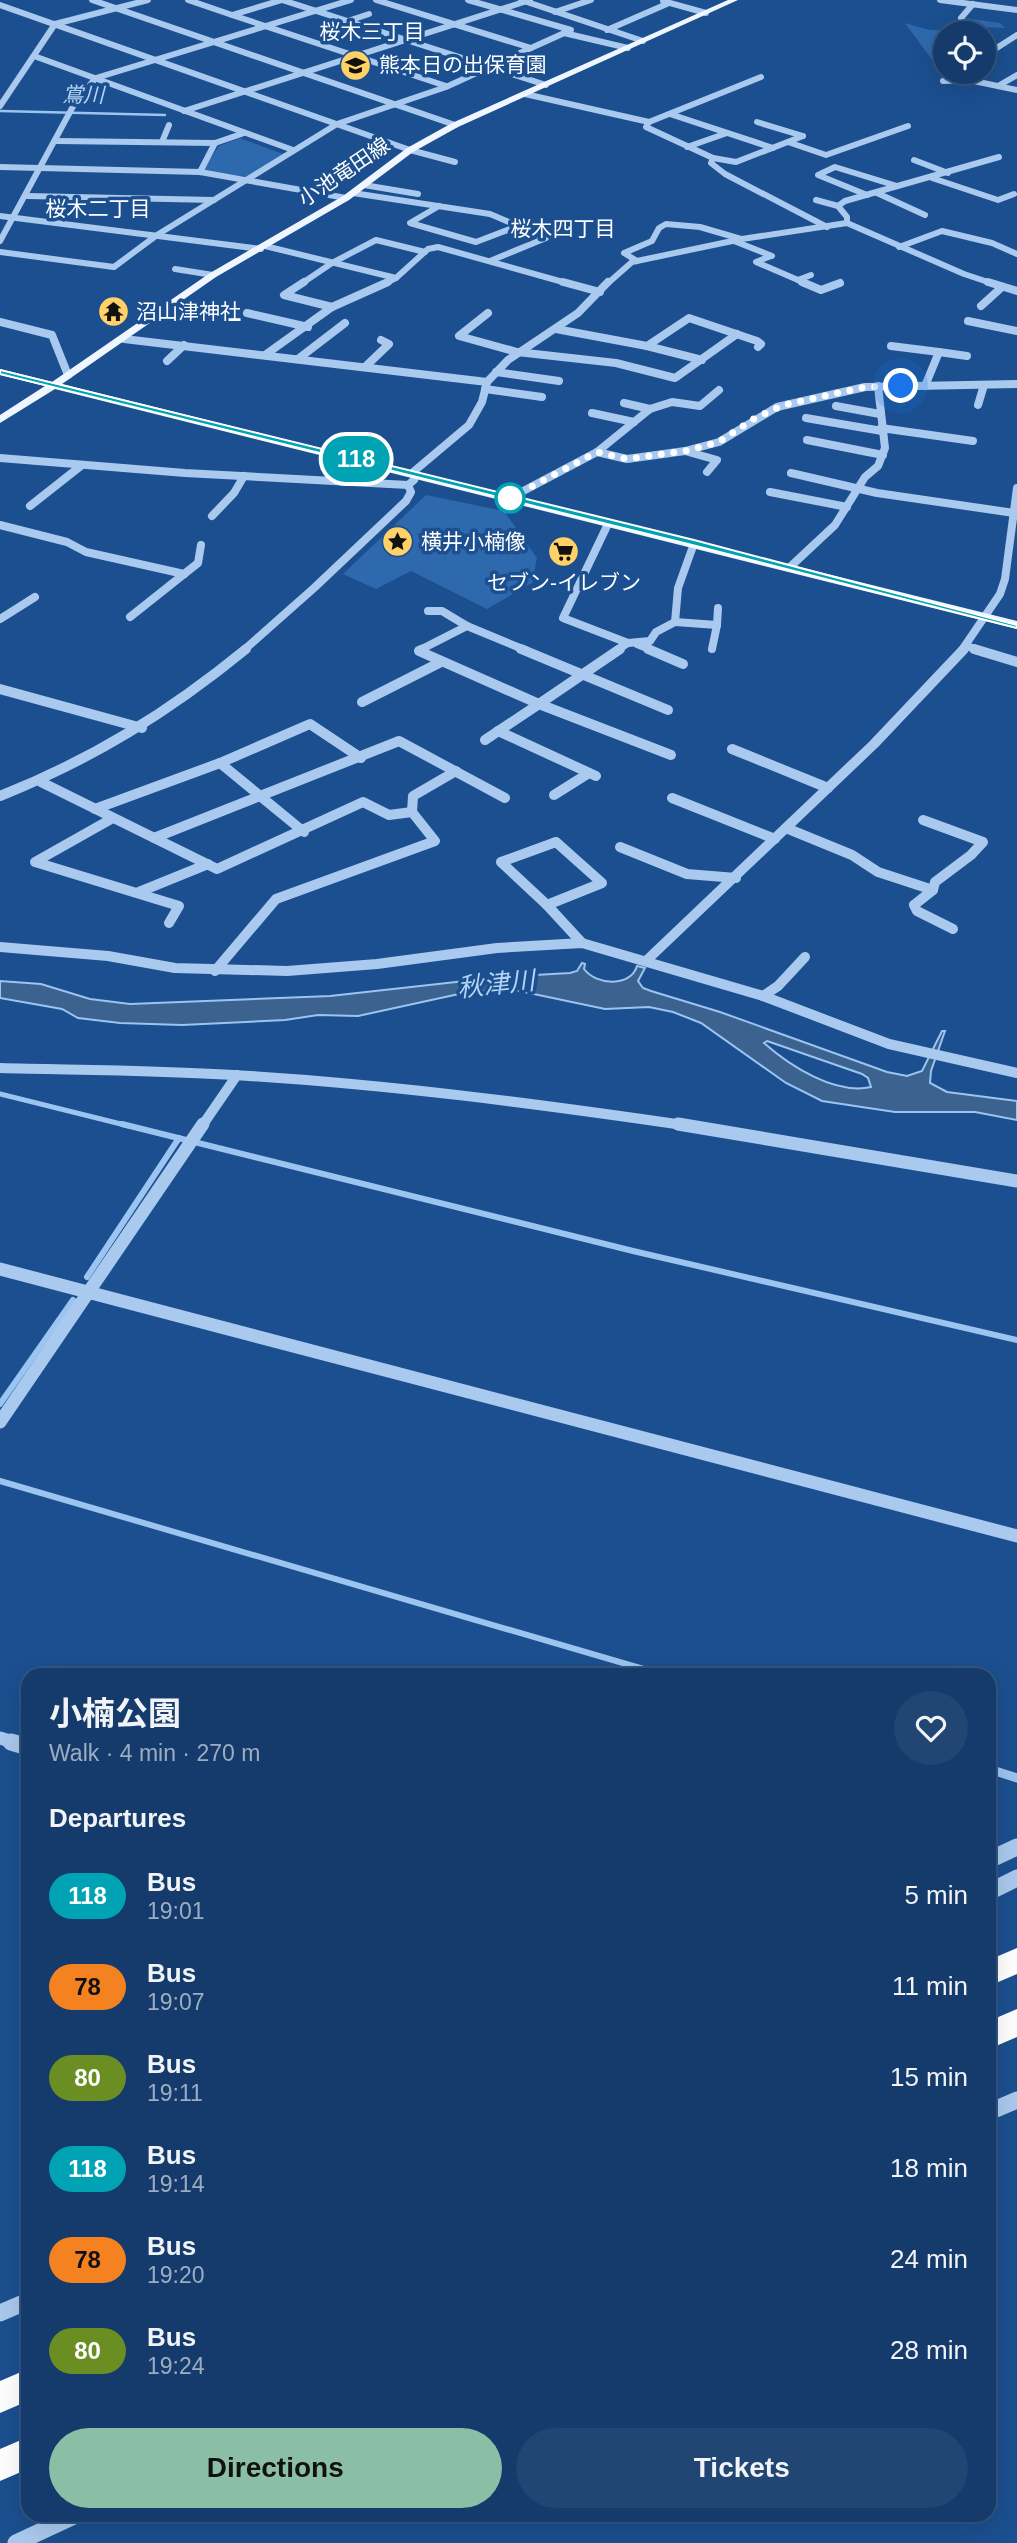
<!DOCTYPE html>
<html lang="en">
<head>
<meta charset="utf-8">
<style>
	body { margin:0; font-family:Arial,"Noto Sans JP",sans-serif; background:#214673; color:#f1f3f6; height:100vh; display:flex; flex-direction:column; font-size:26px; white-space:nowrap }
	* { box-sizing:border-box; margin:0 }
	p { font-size:23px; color:#9dadc1 }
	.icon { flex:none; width:38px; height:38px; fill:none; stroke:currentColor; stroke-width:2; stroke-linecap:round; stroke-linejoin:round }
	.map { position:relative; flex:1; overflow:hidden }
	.panel { position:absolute; left:21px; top:1668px; width:975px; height:854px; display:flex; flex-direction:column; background:#143b6b; border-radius:21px; box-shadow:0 7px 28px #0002,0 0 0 2px #33557e }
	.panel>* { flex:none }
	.badge { padding:0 14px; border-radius:23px; font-size:24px; line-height:46px }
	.tools { position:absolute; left:933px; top:21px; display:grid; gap:14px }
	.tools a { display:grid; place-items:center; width:63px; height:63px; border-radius:50%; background:#143b6b; box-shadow:0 7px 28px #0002,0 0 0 2px #33557e; font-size:35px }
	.you { position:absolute; width:35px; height:35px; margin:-18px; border:5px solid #fff; border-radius:50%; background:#1a73e8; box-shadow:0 0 0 10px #1a73e833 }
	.map>.badge { position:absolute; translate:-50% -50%; box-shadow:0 0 0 4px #fff }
	h2 { padding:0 28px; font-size:26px; line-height:63px }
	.round { display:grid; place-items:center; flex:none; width:74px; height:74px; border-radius:37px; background:#214673 }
	.headline { display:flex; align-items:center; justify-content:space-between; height:119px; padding:0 28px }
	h1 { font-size:33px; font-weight:700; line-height:52px }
	.primary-button { display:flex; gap:14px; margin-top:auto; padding:14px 28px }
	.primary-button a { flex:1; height:80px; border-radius:42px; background:#8abfa5; color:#111; font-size:28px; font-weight:700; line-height:80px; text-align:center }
	.primary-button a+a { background:#214673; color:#f1f3f6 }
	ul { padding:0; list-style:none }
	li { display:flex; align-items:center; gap:21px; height:91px; padding:0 28px }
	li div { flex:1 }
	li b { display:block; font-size:26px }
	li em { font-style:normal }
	li .badge { min-width:77px; font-weight:700; text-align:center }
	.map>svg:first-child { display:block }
</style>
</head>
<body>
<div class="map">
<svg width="1017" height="2543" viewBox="0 0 1017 2543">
	<rect width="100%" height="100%" fill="#1b4f8f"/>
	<!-- green -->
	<g fill="#2e69ad">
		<path d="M965 18 1000 23 1005 28 983 27 977 33H945V69L941 72 905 23C928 30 947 37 965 18Z"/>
		<path d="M240 138 283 154 246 177 203 170 219 146Z"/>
		<path d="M426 495 504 511 537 558 532 583 487 609 411 571 376 589 343 574Z"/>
	</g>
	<!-- water -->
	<path fill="#3c6290" stroke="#9cc4f0" stroke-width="2" fill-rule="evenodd" d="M582 963 585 964 584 969C597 986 631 987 637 966L645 968 638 981 643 988 651 991 720 1012 887 1072 907 1076 922 1071 942 1031H945L931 1071 930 1083 947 1092 1017 1101V1120L975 1112H895L822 1101 786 1083 701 1023 673 1012 649 1007 605 1009 510 989 468 992 358 1016 318 1015 285 1020 182 1025 120 1023 78 1018 62 1009 0 998V981L41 984 90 999 130 1004 330 996 501 977 570 973 577 971ZM767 1041 862 1074 868 1078 871 1087C835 1095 790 1066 764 1043Z"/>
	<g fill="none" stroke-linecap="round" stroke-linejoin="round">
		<!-- stream-far3 -->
		<path stroke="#9cc4f0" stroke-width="2.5" d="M0 111 165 115"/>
		<!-- stream-far2 -->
		<path stroke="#9cc4f0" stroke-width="5" d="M0 1094 129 1126"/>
		<!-- stream-far1 -->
		<g stroke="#9cc4f0" stroke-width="6">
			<path d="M122 1124 633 1251 1017 1340"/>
			<path d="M87 1277 179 1138"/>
			<path d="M0 1404 73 1300"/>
			<path d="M0 1481 664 1675"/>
		</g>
		<!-- stream -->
		<path stroke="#9cc4f0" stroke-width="9" d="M989 1769 1017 1778"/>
		<!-- minor-far4 -->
		<g stroke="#a9c9ee" stroke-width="6">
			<path d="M92 0 455 125"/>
			<path d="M188 0 232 15 282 0"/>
			<path d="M282 0 546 85"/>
			<path d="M468 0 571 30 531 48"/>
			<path d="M521 0 643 41"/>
			<path d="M940 0 1017 10"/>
			<path d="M663 1 706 13"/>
			<path d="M0 5 410 150 455 162"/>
			<path d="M555 12 591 0"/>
			<path d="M232 15 446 86"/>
			<path d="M961 18 973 4"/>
			<path d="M348 21 369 14"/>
			<path d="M55 24 148 0"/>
			<path d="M607 30 669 3"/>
			<path d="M564 33 628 48"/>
			<path d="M992 51 1017 35"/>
			<path d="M34 56 293 150"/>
			<path d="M761 77 649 122 646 127 713 158 711 163 725 174 827 227"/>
			<path d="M943 81 969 80 1017 90"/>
			<path d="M998 86 1017 75"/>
			<path d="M525 94 649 122"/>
			<path d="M0 106 55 24"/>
			<path d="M184 111 530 0"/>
			<path d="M670 114 773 148"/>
			<path d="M757 122 803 136"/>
			<path d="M56 141 215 143 244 133"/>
			<path d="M162 142 169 125"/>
			<path d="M788 142 826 155 908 126"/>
			<path d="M687 147 727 133"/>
			<path d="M713 158 736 162 803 136"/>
			<path d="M914 160 948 173"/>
			<path d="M0 167 200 172 346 198"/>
			<path d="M200 172 215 143"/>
			<path d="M932 178 998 200 1014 194"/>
			<path d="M364 185 418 194"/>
			<path d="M353 193 490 214 546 238 490 261"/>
			<path d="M877 193 925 215"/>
			<path d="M867 195 818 175 835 167 897 186"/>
			<path d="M27 196 214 200"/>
			<path d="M816 200 838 206"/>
			<path d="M439 206 410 223 476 242 518 226"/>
			<path d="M0 216 261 249"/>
			<path d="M847 223V217L838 206 845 201 999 157"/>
			<path d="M0 241 77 99 96 78 351 0"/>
			<path d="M734 241 772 256"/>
			<path d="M265 246 396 278 428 249 438 247 570 284"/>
			<path d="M899 247 942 231 992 243 1017 254"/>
			<path d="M0 252 114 267 157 235 337 124 446 87 531 48 376 0"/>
			<path d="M771 256 756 262 798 280 811 275"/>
			<path d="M637 261 624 253 652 241 659 228 666 224 700 227 741 239"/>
			<path d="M175 269 213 275"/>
			<path d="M798 280 806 284"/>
			<path d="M301 284 332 263 376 240 425 252"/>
			<path d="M384 284 396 278"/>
			<path d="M607 284 632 262 742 239 847 223 964 274 994 284"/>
		</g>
		<!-- minor-far3 -->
		<g stroke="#a9c9ee" stroke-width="8">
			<path d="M304 282 284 295 332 307"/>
			<path d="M563 282 600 292"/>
			<path d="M802 282 821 290 840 283"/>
			<path d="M988 282 1017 291"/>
			<path d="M981 306 1002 287"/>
			<path d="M247 313 308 327"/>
			<path d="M488 313 459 336 517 352 616 363 675 378 737 334"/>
			<path d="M968 321 1017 331"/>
			<path d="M0 322 52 335 68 375"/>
			<path d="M556 329 647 346 689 318 757 341 761 344 758 347"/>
			<path d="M124 339 487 382"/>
			<path d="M647 346 702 360"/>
			<path d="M891 346 939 352 925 386"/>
			<path d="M939 352 967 356"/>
			<path d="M265 355 332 307 388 282"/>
			<path d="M298 359 345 323"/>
			<path d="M167 361 184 345"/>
			<path d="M365 367 389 344 381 340"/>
			<path d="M496 372 559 381"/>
			<path d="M485 389 542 397"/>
			<path d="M624 403 650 409 672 402 700 406 719 390"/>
			<path d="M978 405 984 385"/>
			<path d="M836 406 880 414"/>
			<path d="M592 413 634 422"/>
			<path d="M806 418 882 431"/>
			<path d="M881 428 973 441"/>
			<path d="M807 440 883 455"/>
			<path d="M685 451 717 460 707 472"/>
			<path d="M597 452 627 459 685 451 719 442 777 407 865 387 1017 384"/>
			<path d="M0 458 185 473 408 485 414 480"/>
			<path d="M412 473 469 425 482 402 487 382 508 360 578 313 608 282"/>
			<path d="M791 473 877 493 1014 513"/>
			<path d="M770 492 847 507"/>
			<path d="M510 498 597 452 650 409"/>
			<path d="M30 506 82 465"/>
			<path d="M212 516 234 493 244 476"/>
			<path d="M0 525 67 542 86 552 184 574"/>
			<path d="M607 526 563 618 628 643 617 650"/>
			<path d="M790 567 835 525 865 477 878 466 885 448 878 386"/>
			<path d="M428 611H442L467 626"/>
			<path d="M130 617 198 563 201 545"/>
			<path d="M0 619 35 597"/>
			<path d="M675 622 717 625 718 608"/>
			<path d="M628 643 650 641 656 632 675 622 678 588 692 549"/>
			<path d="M637 644 652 650"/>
			<path d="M966 646 980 650"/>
			<path d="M712 649 717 625"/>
			<path d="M244 650 314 588 406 501 411 492 408 485"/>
			<path d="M420 650 467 626 525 650"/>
			<path d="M962 650 1000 594 1005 579 1017 488"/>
		</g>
		<!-- minor-far2 -->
		<g stroke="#a9c9ee" stroke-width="10">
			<path d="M424 649 419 651 539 704"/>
			<path d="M521 649 668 710"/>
			<path d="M620 649 539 704 671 755"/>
			<path d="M648 649 683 664"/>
			<path d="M974 649 1017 662"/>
			<path d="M0 689 142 728"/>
			<path d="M362 702 441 662"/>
			<path d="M498 731 596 776"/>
			<path d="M485 740 539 704"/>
			<path d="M732 749 828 788"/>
			<path d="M220 763 304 832"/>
			<path d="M41 782 217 869 363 802 389 815 412 812"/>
			<path d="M554 795 589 773"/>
			<path d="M0 796C93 759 169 712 246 649"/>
			<path d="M672 798 775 839"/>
			<path d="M95 809 220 763 310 724 361 758"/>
			<path d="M113 818 35 862 179 906 169 923"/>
			<path d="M923 820 983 842 971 855 935 882 933 890 914 905 917 911 953 929"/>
			<path d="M786 828 852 855 878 872 933 890"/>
			<path d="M154 838 399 741 505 798"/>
			<path d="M556 842 602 883 547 905 501 862Z"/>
			<path d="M620 847 687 874 736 878"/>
			<path d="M139 892 208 864"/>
			<path d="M547 905 582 943"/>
			<path d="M0 947 108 956 175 968 287 971 377 964 497 948 582 943 763 996 889 1044 1017 1073"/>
			<path d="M647 960 874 744 964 649"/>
			<path d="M215 971 276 899 435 841 412 812 413 796 456 771"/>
			<path d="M763 996 778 986 805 957"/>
			<path d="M0 1068C78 1070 156 1070 234 1075 387 1084 539 1104 690 1126"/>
			<path d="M202 1126 237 1075"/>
		</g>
		<!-- minor-far1 -->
		<g stroke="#a9c9ee" stroke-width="13">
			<path d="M678 1124 1017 1181"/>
			<path d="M0 1269 1017 1536"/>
			<path d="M0 1422 203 1124"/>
			<path d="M0 1738 16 1743"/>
		</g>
		<!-- minor -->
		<g stroke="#a9c9ee" stroke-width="17">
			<path d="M11 1742 28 1747"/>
			<path d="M989 1860 1017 1847"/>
			<path d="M989 1892 1017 1878"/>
			<path d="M989 2112 1017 2100"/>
			<path d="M0 2313 28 2301"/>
			<path d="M16 2543 76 2515"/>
		</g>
		<!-- major -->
		<path fill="#f0f6ff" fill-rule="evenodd" d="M728 0H738L458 127 413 152 349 200 216 277 62 384 1017 621V629L55 389 0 423V415L45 386 0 375V369L52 382 210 273 343 196 407 148 452 123Z"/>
		<!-- highway -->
		<g fill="#fff" fill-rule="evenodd">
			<path d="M1017 1948V1974L989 1986V1960Z"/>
			<path d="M1017 2009V2037L989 2049V2021Z"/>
			<path d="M28 2369V2401L0 2413V2381Z"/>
			<path d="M28 2437V2469L0 2481V2449Z"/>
		</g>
	</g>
	<!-- line -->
	<path fill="#00a3b4" stroke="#fff" stroke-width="2" d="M0 370 694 540 1017 625V628L688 544 0 374Z"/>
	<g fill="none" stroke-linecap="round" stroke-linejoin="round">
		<!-- walk -->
		<path stroke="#fff" stroke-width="7" stroke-dasharray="0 12.6" d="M510 498 597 452 627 459 685 451 719 442 755 418 784 405 865 387 901 386"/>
	</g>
	<!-- icons -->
	<defs>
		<symbol id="school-disc" viewBox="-11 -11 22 22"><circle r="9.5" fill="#ffd166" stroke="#1b4f8f"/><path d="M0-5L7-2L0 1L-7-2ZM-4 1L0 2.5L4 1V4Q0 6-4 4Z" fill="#111"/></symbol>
		<symbol id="temple-disc" viewBox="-11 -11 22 22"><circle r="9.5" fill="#ffd166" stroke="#1b4f8f"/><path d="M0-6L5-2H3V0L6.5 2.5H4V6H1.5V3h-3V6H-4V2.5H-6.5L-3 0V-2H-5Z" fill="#111"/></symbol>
		<symbol id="sight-disc" viewBox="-11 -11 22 22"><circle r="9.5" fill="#ffd166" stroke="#1b4f8f"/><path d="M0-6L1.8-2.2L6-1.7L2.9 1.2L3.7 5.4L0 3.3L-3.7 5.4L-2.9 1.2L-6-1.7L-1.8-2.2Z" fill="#111"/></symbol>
		<symbol id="supermarket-disc" viewBox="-11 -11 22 22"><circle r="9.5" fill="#ffd166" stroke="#1b4f8f"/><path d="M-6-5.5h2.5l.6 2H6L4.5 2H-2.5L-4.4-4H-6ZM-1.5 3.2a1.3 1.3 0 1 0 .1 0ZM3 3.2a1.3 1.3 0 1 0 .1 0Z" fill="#111"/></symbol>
	</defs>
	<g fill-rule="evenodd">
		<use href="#school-disc" x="338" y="48" width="35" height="35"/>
		<use href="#temple-disc" x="96" y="294" width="35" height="35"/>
		<use href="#sight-disc" x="380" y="524" width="35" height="35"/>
		<use href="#supermarket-disc" x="546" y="534" width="35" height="35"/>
	</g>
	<!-- markers -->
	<circle fill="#fff" stroke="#00a3b4" stroke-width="3.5" cx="510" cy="498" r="14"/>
	<g text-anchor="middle" stroke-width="7" stroke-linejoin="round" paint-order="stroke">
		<!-- far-neighbourhood labels -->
		<g font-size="21" fill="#fff" stroke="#1b4f8f">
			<text x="372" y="39">桜木三丁目</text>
			<text x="98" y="216">桜木二丁目</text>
			<text x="563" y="236">桜木四丁目</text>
		</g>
		<!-- far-poi labels -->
		<g font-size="21" fill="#fff" stroke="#1b4f8f" text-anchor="start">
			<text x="379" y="72">熊本日の出保育園</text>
			<text x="136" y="319">沼山津神社</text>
			<text x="421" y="549">横井小楠像</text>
			<text x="564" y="590" text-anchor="middle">セブン-イレブン</text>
		</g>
		<!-- far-water labels -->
		<g font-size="21" font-style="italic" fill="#b5d3f5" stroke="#1b4f8f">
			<text transform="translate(83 95) rotate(1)" y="7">鴬川</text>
		</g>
		<!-- far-street labels -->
		<g font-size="21" fill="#fff" stroke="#1b4f8f">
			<text transform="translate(344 172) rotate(-34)" y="7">小池竜田線</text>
		</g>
		<!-- water labels -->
		<g font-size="26" font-style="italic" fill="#b5d3f5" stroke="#1b4f8f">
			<text transform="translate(496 984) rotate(-6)" y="9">秋津川</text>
		</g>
	</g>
</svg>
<div class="tools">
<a><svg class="icon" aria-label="locate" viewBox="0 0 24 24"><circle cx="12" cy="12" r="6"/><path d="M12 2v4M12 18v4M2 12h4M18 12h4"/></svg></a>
</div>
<div class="you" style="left:901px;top:386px"></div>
<b class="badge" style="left:356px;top:459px;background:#00a3b4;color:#fff">118</b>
<section class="panel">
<div class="headline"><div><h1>小楠公園</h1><p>Walk · 4 min · 270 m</p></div><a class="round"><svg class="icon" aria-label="heart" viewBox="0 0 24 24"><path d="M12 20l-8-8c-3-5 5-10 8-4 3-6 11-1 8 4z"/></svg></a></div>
<h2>Departures</h2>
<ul>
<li><span class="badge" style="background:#00a3b4;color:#fff">118</span><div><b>Bus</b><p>19:01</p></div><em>5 min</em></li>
<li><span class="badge" style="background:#f58220;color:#111">78</span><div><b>Bus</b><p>19:07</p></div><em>11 min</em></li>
<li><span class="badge" style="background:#6b8e23;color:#fff">80</span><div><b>Bus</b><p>19:11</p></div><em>15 min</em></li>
<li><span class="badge" style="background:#00a3b4;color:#fff">118</span><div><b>Bus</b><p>19:14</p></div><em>18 min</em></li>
<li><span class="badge" style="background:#f58220;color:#111">78</span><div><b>Bus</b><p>19:20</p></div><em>24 min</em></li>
<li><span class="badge" style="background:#6b8e23;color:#fff">80</span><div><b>Bus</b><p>19:24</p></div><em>28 min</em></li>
</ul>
<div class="primary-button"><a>Directions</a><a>Tickets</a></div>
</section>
</div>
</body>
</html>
